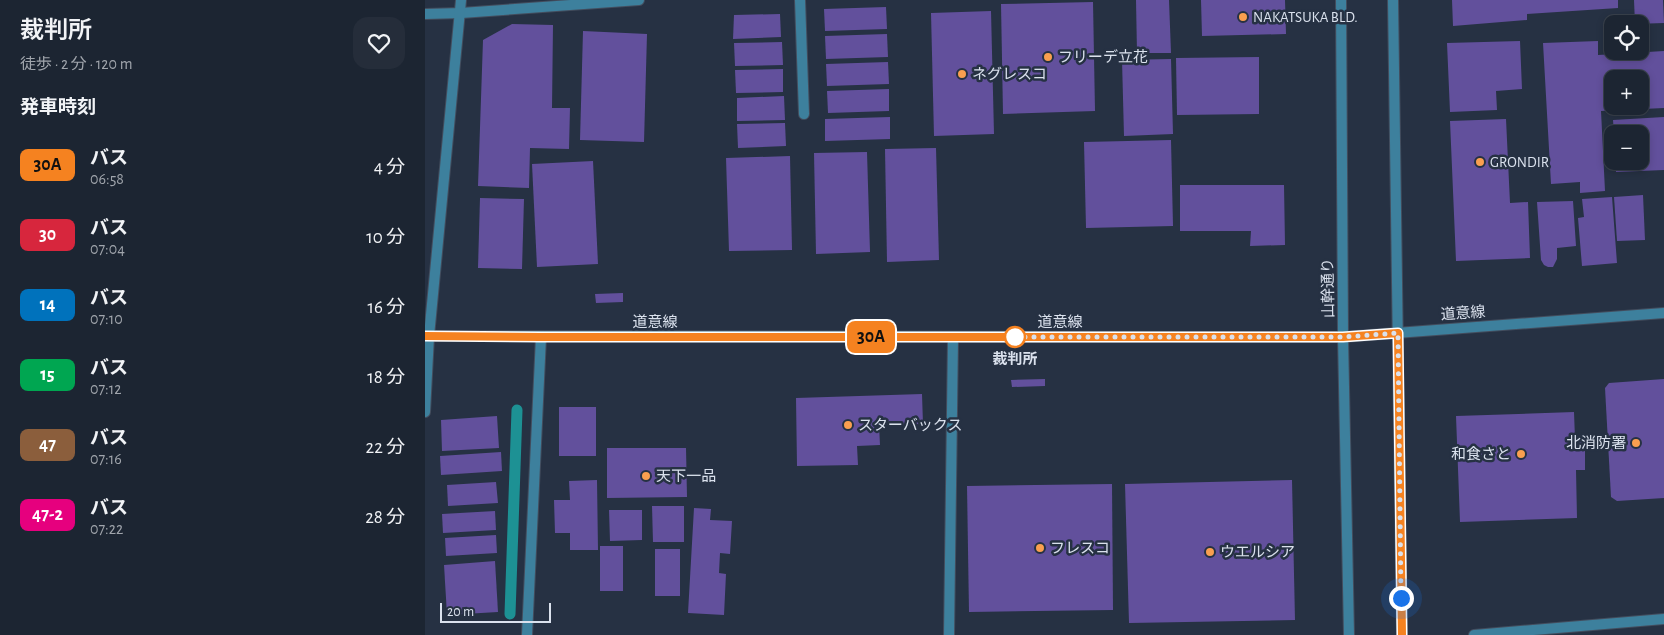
<!DOCTYPE html>
<html lang="ja">
<head>
<meta charset="utf-8">
<style>
	body { margin:0; font-family:"Alegreya Sans","Noto Sans JP",sans-serif; background:#252d3a; color:#f1f3f6; height:100vh; display:flex; flex-direction:column; font-size:19px; white-space:nowrap }
	* { box-sizing:border-box; margin:0 }
	p { font-size:16px; color:#a0a5ac }
	.icon { flex:none; width:28px; height:28px; fill:none; stroke:currentColor; stroke-width:2; stroke-linecap:round; stroke-linejoin:round }
	.map { position:relative; flex:1; overflow:hidden }
	.sheet { display:flex; flex-direction:column; background:#1c2532; width:425px }
	.sheet>* { flex:none }
	.badge { padding:0 10px; border-radius:8px; font-size:18px; line-height:32px }
	.buttons { position:absolute; left:1179px; top:15px; display:grid; gap:10px }
	.buttons a { display:grid; place-items:center; width:45px; height:45px; border-radius:10px; background:#1c2532; box-shadow:0 2px 8px #0003,0 0 0 1px #3a424d; font-size:25px }
	.scale { position:absolute; left:15px; bottom:12px; width:111px; box-sizing:border-box; padding-left:5px; border:2px solid #dae1ed; border-top:0; font-size:14px; line-height:18px; white-space:nowrap; color:#dae1ed; -webkit-text-stroke:4px #263143; paint-order:stroke }
	.you { position:absolute; width:25px; height:25px; margin:-12px; border:4px solid #fff; border-radius:50%; background:#1a73e8; box-shadow:0 0 0 8px #1a73e833 }
	.map>.badge { position:absolute; translate:-50% -50%; box-shadow:0 0 0 2px #fff }
	h2 { padding:0 20px; font-size:19px; line-height:45px }
	.round { display:grid; place-items:center; flex:none; width:52px; height:52px; border-radius:15px; background:#252d3a }
	.overview { display:flex; align-items:center; justify-content:space-between; height:85px; padding:0 20px }
	h1 { font-size:24px; font-weight:600; line-height:38px }
	ul { padding:0; list-style:none }
	li { display:flex; align-items:center; gap:15px; height:70px; padding:0 20px }
	li div { flex:1 }
	li b { display:block; font-size:19px }
	li em { font-style:normal }
	li .badge { min-width:55px; font-weight:700; text-align:center }
	main { display:flex; flex:1; min-height:0 }
	.map>svg:first-child { display:block }
</style>
</head>
<body>
<main>
<section class="sheet">
<div class="overview"><div><h1>裁判所</h1><p>徒歩 · 2 分 · 120 m</p></div><a class="round"><svg class="icon" aria-label="heart" viewBox="0 0 24 24"><path d="M12 20l-8-8c-3-5 5-10 8-4 3-6 11-1 8 4z"/></svg></a></div>
<h2>発車時刻</h2>
<ul>
<li><span class="badge" style="background:#f58220;color:#111">30A</span><div><b>バス</b><p>06:58</p></div><em>4 分</em></li>
<li><span class="badge" style="background:#d7263d;color:#fff">30</span><div><b>バス</b><p>07:04</p></div><em>10 分</em></li>
<li><span class="badge" style="background:#0072bc;color:#fff">14</span><div><b>バス</b><p>07:10</p></div><em>16 分</em></li>
<li><span class="badge" style="background:#00a651;color:#fff">15</span><div><b>バス</b><p>07:12</p></div><em>18 分</em></li>
<li><span class="badge" style="background:#8b5e3c;color:#fff">47</span><div><b>バス</b><p>07:16</p></div><em>22 分</em></li>
<li><span class="badge" style="background:#e6007e;color:#fff">47-2</span><div><b>バス</b><p>07:22</p></div><em>28 分</em></li>
</ul>
</section>
<div class="map">
<svg width="1239" height="635" viewBox="0 0 1239 635">
	<rect width="100%" height="100%" fill="#263143"/>
	<g fill="none" stroke-linecap="round" stroke-linejoin="round">
		<!-- stream -->
		<path stroke="#1d9194" stroke-width="11" d="M85 614 92 410"/>
	</g>
	<!-- building -->
	<g fill="#62509c" fill-rule="evenodd">
		<path d="M711 0H744L746 53H712Z"/>
		<path d="M776 0H860L861 34 777 36Z"/>
		<path d="M1027 0H1193V8L1102 14V20L1028 26Z"/>
		<path d="M1209 0H1238L1239 23 1210 24Z"/>
		<path d="M668 2 670 111 578 114 576 4Z"/>
		<path d="M461 7 462 29 400 31 399 9Z"/>
		<path d="M566 11 569 134 509 136 506 13Z"/>
		<path d="M355 14 356 37 308 39 309 15Z"/>
		<path d="M87 24 128 25 127 108H145L144 149 105 148 104 188 53 186 58 40Z"/>
		<path d="M158 31 222 34 219 142 155 140Z"/>
		<path d="M462 34 463 57 401 59 400 36Z"/>
		<path d="M1095 41 1097 89 1071 91 1072 110 1025 112 1022 43Z"/>
		<path d="M1173 41V55L1239 51V108L1176 111 1180 191 1155 193V182L1126 184 1118 43ZM1188 79H1215V106H1188Z"/>
		<path d="M357 42 358 65 310 66 309 43Z"/>
		<path d="M834 57V114L752 115 751 58Z"/>
		<path d="M746 59 748 134 699 136 697 60Z"/>
		<path d="M463 62 464 84 402 86 401 64Z"/>
		<path d="M358 69V92L311 93 310 70Z"/>
		<path d="M464 89V111L403 113 402 91Z"/>
		<path d="M359 96 360 120 312 121V98Z"/>
		<path d="M465 117V139L400 141V119Z"/>
		<path d="M1239 117V170L1191 172 1190 161H1215V134H1189L1188 120Z"/>
		<path d="M1081 119 1085 203 1103 202 1105 258 1031 261 1025 121Z"/>
		<path d="M360 123 361 146 313 148 312 124Z"/>
		<path d="M746 140 748 226 661 228 659 142Z"/>
		<path d="M511 148 514 260 462 262 460 149Z"/>
		<path d="M442 152 445 252 391 254 389 153Z"/>
		<path d="M365 156 367 250 304 251 301 158Z"/>
		<path d="M168 161 173 264 112 267 107 164Z"/>
		<path d="M755 185H859L860 245 825 246 826 231H755Z"/>
		<path d="M1218 195 1220 240 1192 241 1189 197Z"/>
		<path d="M1187 197 1192 263 1157 266 1153 218 1159 217 1157 199Z"/>
		<path d="M55 198 99 199 97 269 53 268Z"/>
		<path d="M1148 201 1151 246 1132 248V259L1128 267H1123L1119 265 1116 260 1112 202Z"/>
		<path d="M198 293V302L171 303 170 294Z"/>
		<path d="M620 379V386L587 387 586 380Z"/>
		<path d="M1239 379V498L1192 501 1186 497 1180 388 1184 383Z"/>
		<path d="M497 394 498 424 454 425 455 445 432 446 433 465 372 466 371 398Z"/>
		<rect x="134" y="407" width="37" height="49"/>
		<path d="M1149 412 1150 439H1160V470H1151L1152 518 1035 522 1031 416Z"/>
		<path d="M72 416 74 448 17 451 16 420Z"/>
		<path d="M182 448H261L262 497 182 498Z"/>
		<path d="M76 452 77 471 16 475 15 456Z"/>
		<path d="M172 480 173 550H145V533H130L129 500H145L144 481Z"/>
		<path d="M867 480 870 620 704 623 700 484Z"/>
		<path d="M71 482 73 503 23 506 22 485Z"/>
		<path d="M687 484 688 610 544 612 542 486Z"/>
		<path d="M227 506H259V542H228Z"/>
		<path d="M269 508 286 509 285 520 307 521 305 554 295 553 294 573 301 574 299 615 263 613Z"/>
		<path d="M184 510H217V540L185 541Z"/>
		<path d="M70 511 71 530 18 533 17 514Z"/>
		<path d="M71 535 72 553 21 556 20 538Z"/>
		<rect x="175" y="546" width="23" height="45"/>
		<rect x="230" y="549" width="25" height="47"/>
		<path d="M70 561 73 612 22 615 19 565Z"/>
	</g>
	<g fill="none" stroke-linecap="round" stroke-linejoin="round">
		<defs>
			<path id="service" d="M375 0 379 114"/>
			<g id="minor">
				<path d="M0 14 36 13 214 0"/>
				<path d="M0 412 4 336 36 0"/>
				<path d="M102 635 116 337"/>
				<path d="M524 635 528 337"/>
				<path d="M1049 635 1239 619"/>
			</g>
			<g id="tertiary">
				<path d="M916 0 918 337 924 635"/>
				<path d="M968 0 977 635"/>
				<path d="M0 336 918 337 1239 313"/>
			</g>
		</defs>
		<!-- service casing -->
		<use href="#service" stroke="#434d5e" stroke-width="12"/>
		<!-- minor casing -->
		<use href="#minor" stroke="#434d5e" stroke-width="12"/>
		<!-- tertiary casing -->
		<use href="#tertiary" stroke="#434d5e" stroke-width="12"/>
		<!-- service -->
		<use href="#service" stroke="#3d809d" stroke-width="10"/>
		<!-- minor -->
		<use href="#minor" stroke="#3d809d" stroke-width="10"/>
		<!-- tertiary -->
		<use href="#tertiary" stroke="#3d809d" stroke-width="10"/>
	</g>
	<g fill="none" stroke-linecap="round" stroke-linejoin="round">
		<defs>
			<path id="line" d="M0 336 116 337H918L973 333 977 635"/>
		</defs>
		<!-- line casing -->
		<use href="#line" stroke="#fff" stroke-width="11"/>
		<!-- line -->
		<use href="#line" stroke="#f58220" stroke-width="8"/>
		<!-- walk -->
		<path stroke="#dae1ed" stroke-width="5" stroke-dasharray="0 9" d="M590 337H586H918L973 333 976 598"/>
	</g>
	<!-- markers -->
	<g fill="#fa9f4f" stroke="#263143" stroke-width="2">
		<circle cx="818" cy="17" r="5"/>
		<circle cx="623" cy="57" r="5"/>
		<circle cx="537" cy="74" r="5"/>
		<circle cx="1055" cy="162" r="5"/>
		<circle cx="423" cy="425" r="5"/>
		<circle cx="1211" cy="443" r="5"/>
		<circle cx="1096" cy="454" r="5"/>
		<circle cx="221" cy="476" r="5"/>
		<circle cx="615" cy="548" r="5"/>
		<circle cx="785" cy="552" r="5"/>
	</g>
	<circle fill="#fff" stroke="#f58220" stroke-width="2.5" cx="590" cy="337" r="10"/>
	<g text-anchor="middle" stroke-width="5" stroke-linejoin="round" paint-order="stroke">
		<!-- poi labels -->
		<g font-size="15" fill="#dae1ed" stroke="#263143" text-anchor="start">
			<text x="828" y="22">NAKATSUKA BLD.</text>
			<text x="633" y="62">フリーデ立花</text>
			<text x="547" y="79">ネグレスコ</text>
			<text x="1065" y="167">GRONDIR</text>
			<text x="433" y="430">スターバックス</text>
			<text x="1201" y="448" text-anchor="end">北消防署</text>
			<text x="1086" y="459" text-anchor="end">和食さと</text>
			<text x="231" y="481">天下一品</text>
			<text x="625" y="553">フレスコ</text>
			<text x="795" y="557">ウエルシア</text>
		</g>
		<!-- street labels -->
		<g font-size="15" fill="#dae1ed" stroke="#263143">
			<text transform="translate(903 288) rotate(-91)" y="5">山幹通り</text>
			<text transform="translate(1038 313) rotate(-4)" y="5">道意線</text>
			<text x="230" y="327">道意線</text>
			<text x="635" y="327">道意線</text>
		</g>
		<!-- stop labels -->
		<g font-size="15" font-weight="bold" fill="#dae1ed" stroke="#263143">
			<text x="590" y="364">裁判所</text>
		</g>
	</g>
</svg>
<div class="buttons">
<a><svg class="icon" aria-label="locate" viewBox="0 0 24 24"><circle cx="12" cy="12" r="6"/><path d="M12 2v4M12 18v4M2 12h4M18 12h4"/></svg></a>
<a>+</a>
<a>−</a>
</div>
<div class="scale">20 m</div>
<div class="you" style="left:976px;top:598px"></div>
<b class="badge" style="left:446px;top:337px;background:#f58220;color:#111">30A</b>
</div>
</main>
</body>
</html>
